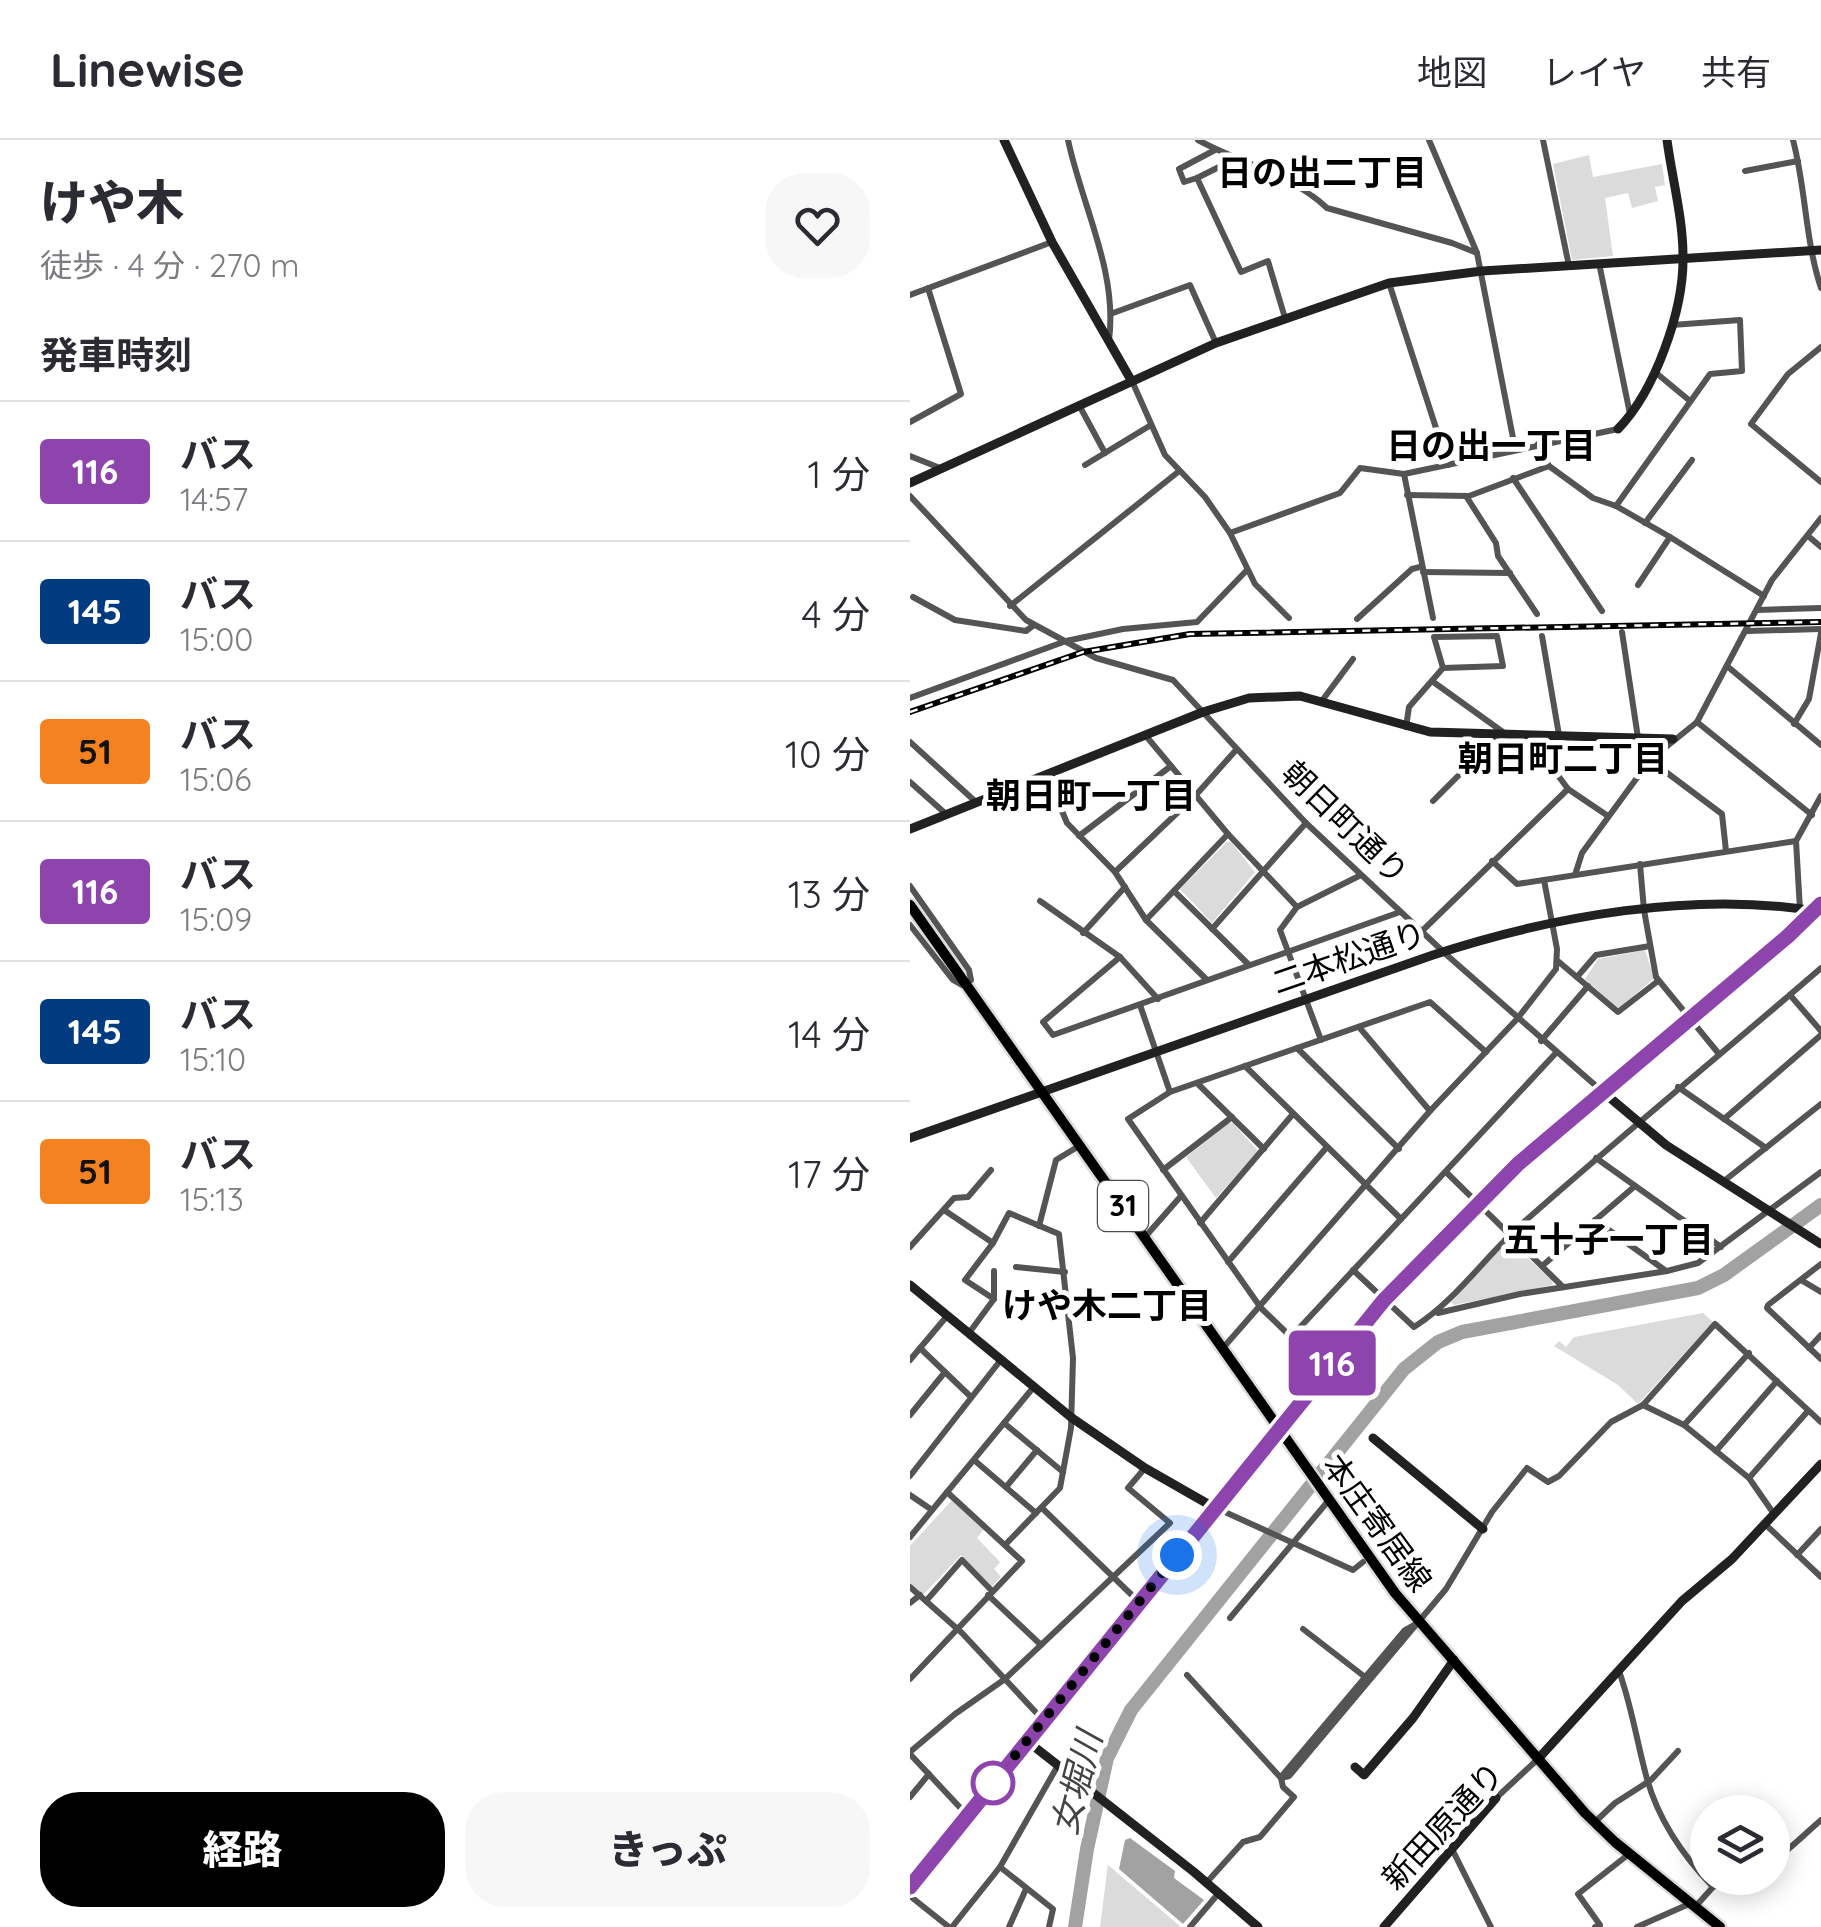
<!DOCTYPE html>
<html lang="ja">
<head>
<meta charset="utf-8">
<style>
	body { margin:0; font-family:Quicksand,"Noto Sans JP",sans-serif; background:#f7f7f7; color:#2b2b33; height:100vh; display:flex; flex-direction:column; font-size:38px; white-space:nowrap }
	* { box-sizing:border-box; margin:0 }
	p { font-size:32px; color:#7c7c81 }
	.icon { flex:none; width:55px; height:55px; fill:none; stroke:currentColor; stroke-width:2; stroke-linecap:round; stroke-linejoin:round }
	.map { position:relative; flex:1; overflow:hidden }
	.drawer { display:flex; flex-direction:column; background:#fff; width:910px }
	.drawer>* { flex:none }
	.badge { padding:0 20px; border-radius:8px; font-size:35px; line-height:65px }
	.tools { position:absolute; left:780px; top:1655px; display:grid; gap:20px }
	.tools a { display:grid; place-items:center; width:100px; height:100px; border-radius:50%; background:#fff; box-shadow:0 5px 25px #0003; font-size:50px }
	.you { position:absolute; width:50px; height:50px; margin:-25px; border:8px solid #fff; border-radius:50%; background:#1a73e8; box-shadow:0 0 0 15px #1a73e833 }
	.map>.badge { position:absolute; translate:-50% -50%; box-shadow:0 0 0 5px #fff }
	h2 { padding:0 40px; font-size:38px; line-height:90px }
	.round { display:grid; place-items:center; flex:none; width:105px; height:105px; border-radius:40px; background:#f7f7f7 }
	.overview { display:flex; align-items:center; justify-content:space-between; height:170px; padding:0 40px }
	h1 { font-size:48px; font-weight:800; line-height:75px }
	.cta { display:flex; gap:20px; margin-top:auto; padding:20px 40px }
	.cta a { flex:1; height:115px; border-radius:40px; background:#000; color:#fff; font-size:40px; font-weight:800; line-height:115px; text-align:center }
	.cta a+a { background:#f7f7f7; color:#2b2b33 }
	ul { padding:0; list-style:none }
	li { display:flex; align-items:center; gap:30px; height:140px; padding:0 40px; border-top:2px solid #e1e1e2 }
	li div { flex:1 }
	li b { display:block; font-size:38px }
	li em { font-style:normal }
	li .badge { min-width:110px; font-weight:700; text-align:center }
	header { display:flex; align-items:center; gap:60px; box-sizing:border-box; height:140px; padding:0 50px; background:#fff; border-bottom:2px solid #e1e1e2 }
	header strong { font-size:48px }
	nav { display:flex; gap:55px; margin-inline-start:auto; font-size:35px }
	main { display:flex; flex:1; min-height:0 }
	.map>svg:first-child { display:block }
</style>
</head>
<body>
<header>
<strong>Linewise</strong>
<nav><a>地図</a><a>レイヤ</a><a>共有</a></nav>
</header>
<main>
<section class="drawer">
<div class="overview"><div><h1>けや木</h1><p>徒歩 · 4 分 · 270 m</p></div><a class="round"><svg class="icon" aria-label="heart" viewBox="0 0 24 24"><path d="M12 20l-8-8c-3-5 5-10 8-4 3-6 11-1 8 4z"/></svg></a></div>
<h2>発車時刻</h2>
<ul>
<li><span class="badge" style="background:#8e44ad;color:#fff">116</span><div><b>バス</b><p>14:57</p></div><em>1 分</em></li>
<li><span class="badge" style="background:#003b80;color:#fff">145</span><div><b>バス</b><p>15:00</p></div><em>4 分</em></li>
<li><span class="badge" style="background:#f58220;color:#111">51</span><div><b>バス</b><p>15:06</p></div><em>10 分</em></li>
<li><span class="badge" style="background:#8e44ad;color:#fff">116</span><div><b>バス</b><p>15:09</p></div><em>13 分</em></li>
<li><span class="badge" style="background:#003b80;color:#fff">145</span><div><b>バス</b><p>15:10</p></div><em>14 分</em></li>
<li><span class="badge" style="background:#f58220;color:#111">51</span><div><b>バス</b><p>15:13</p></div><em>17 分</em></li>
</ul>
<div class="cta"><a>経路</a><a>きっぷ</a></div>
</section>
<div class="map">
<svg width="911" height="1787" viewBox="0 0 911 1787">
	<rect width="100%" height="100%" fill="#fff"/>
	<!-- green -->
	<g fill="#dbdbdb">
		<path d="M679 15 683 37 752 24 755 45 745 47 748 61 722 68 718 53 695 58 703 116 662 120 643 24Z"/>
		<path d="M317 702H321L345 732 302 783 270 749Z"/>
		<path d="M735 810 744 838 711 867 707 868 675 839 688 819Z"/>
		<path d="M319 983H323L348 1011 306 1058 276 1017Z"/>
		<path d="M596 1102H600L642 1140 643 1145 544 1165 541 1162Z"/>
		<path d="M793 1173 803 1182 728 1264 708 1245 644 1206 649 1201 656 1207 664 1197Z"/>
		<path d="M43 1359 74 1389 67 1398 90 1422 84 1429 91 1437 81 1447 51 1415 13 1455 0 1443V1406Z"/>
		<path d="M198 1724V1725L271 1787H190Z"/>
	</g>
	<!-- water -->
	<path fill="#a2a2a2" d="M220 1698 265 1731 264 1738 294 1760 273 1784 209 1729 215 1700Z"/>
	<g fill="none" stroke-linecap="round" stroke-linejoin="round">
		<!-- river -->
		<path stroke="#a2a2a2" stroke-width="14" d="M165 1787 177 1709 197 1618 221 1570 494 1229 528 1202 552 1192 788 1148 814 1135 911 1065"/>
		<defs>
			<g id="primary">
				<path d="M0 765 485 1453 675 1673 705 1702 810 1787"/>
				<path d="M0 1747 474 1160 608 1024 878 796 911 764"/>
			</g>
		</defs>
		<!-- primary casing -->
		<use href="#primary" stroke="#dbdbdb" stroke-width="15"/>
		<!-- street -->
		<g stroke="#545454" stroke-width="6">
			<path d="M158 0C172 66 208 132 199 200"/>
			<path d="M288 0C330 23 381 34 417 68L542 103 567 113"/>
			<path d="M519 0 567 113 605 308"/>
			<path d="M633 0 659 126"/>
			<path d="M883 0C896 49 895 100 911 148"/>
			<path d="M323 20 287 38 331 132 358 121 375 178"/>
			<path d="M835 31 888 21"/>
			<path d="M287 38 274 42 269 29 305 10"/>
			<path d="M689 123 720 274"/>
			<path d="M479 143 538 325"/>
			<path d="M0 155 142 102"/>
			<path d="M203 173 280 145 306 203"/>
			<path d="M911 207 878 234 841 284 911 342"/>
			<path d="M745 232 780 261"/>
			<path d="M222 241 255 315 295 357 320 393 430 353 450 328 494 334 708 289"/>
			<path d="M169 265 195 313"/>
			<path d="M0 282 51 254 18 148"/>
			<path d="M628 304 639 326 683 358 706 366 760 397 854 456"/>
			<path d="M0 316 30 328"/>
			<path d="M175 325 241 285"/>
			<path d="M494 334 523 478"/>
			<path d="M603 338 692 471"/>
			<path d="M497 355 559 356 639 326"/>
			<path d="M0 356 116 480 186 518 263 540 396 683 539 817 693 952"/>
			<path d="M556 356 586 403 588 416 627 474"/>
			<path d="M706 366 800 234 832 231 830 180 762 185"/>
			<path d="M735 383 782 320"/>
			<path d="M320 393 345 444 379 478"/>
			<path d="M898 396 911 407"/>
			<path d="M513 432 600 433"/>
			<path d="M728 445 760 397"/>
			<path d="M3 457 45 480 116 491 124 485"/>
			<path d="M100 466 268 332"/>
			<path d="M847 470 911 468"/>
			<path d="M447 479 502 429 510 427"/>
			<path d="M838 491 911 489"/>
			<path d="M712 492 728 598"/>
			<path d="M632 496 649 595"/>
			<path d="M817 526 911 605"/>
			<path d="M522 541 604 600 647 634 658 649 698 676"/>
			<path d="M0 558 156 501 213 489 287 482 337 430"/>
			<path d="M411 562 443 519"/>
			<path d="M787 582 902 675"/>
			<path d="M884 584 899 559 911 493"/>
			<path d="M496 587 499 567 533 528 593 526 587 496 524 497 533 528"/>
			<path d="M236 596 318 694 387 767"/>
			<path d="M0 602 67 663"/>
			<path d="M740 620 812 674 816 711"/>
			<path d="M137 635 157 683 205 732 236 780 297 840"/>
			<path d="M0 642 36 674"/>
			<path d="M523 661 590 594"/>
			<path d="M169 696 261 626"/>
			<path d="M582 721 607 744 886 701"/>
			<path d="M730 724 734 770 746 837 809 914"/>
			<path d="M205 732 285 656 326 610"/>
			<path d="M665 735 672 713 740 620 787 582 862 440 911 378"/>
			<path d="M0 746 59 830 61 840 52 845 43 840 0 785"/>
			<path d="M264 751 339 825"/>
			<path d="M130 761 210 817 248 859"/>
			<path d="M890 770 886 701 911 656"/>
			<path d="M236 780 318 694"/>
			<path d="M302 789 396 683"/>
			<path d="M511 792 658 649"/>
			<path d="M173 793 215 747"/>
			<path d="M210 817 133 882 143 895 490 772"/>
			<path d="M649 822 708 872 748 841"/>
			<path d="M667 837 686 815 740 806"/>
			<path d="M880 855 911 891"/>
			<path d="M230 865 260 952"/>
			<path d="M449 887 520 971"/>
			<path d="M411 900 370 790 387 767 451 735"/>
			<path d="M631 901 678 846"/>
			<path d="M387 908 489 1009"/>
			<path d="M576 912 520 862 260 952 218 979 351 1168 381 1197 645 914"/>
			<path d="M335 926 491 1079"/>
			<path d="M287 943 354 1009"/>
			<path d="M768 947 856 1008"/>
			<path d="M814 979 911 895"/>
			<path d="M686 1018 811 1107"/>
			<path d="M253 1030 322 977"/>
			<path d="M536 1032 653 1147"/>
			<path d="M814 1041 911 964"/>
			<path d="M34 1070 83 1103"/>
			<path d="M685 1080 756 1131"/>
			<path d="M290 1083 383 974"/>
			<path d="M129 1086 146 1020 169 1006"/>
			<path d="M235 1097 271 1056"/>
			<path d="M0 1107 44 1058 58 1057 81 1030"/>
			<path d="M318 1122 417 1007"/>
			<path d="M911 1124 858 1165 857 1168 911 1219"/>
			<path d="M632 1126 725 1046"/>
			<path d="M106 1127 155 1132"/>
			<path d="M443 1130 504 1187C547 1160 576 1115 614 1082 712 995 813 913 911 828"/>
			<path d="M891 1140 911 1152"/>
			<path d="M84 1159V1131"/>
			<path d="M528 1173 610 1154 757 1131 788 1123 911 1032"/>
			<path d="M59 1193 84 1159 55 1140 83 1103 99 1073 149 1094 163 1218 161 1288 150 1348 95 1405"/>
			<path d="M10 1208 61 1257"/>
			<path d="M313 1208 520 971 607 879 646 829 647 809 634 740"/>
			<path d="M899 1208 911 1195"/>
			<path d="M0 1220 37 1176"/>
			<path d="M733 1265 774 1285 806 1311 839 1338 864 1374"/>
			<path d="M0 1275 35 1232"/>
			<path d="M94 1283 153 1332"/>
			<path d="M774 1285 839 1213"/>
			<path d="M806 1311 867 1241"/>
			<path d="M64 1320 126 1373"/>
			<path d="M0 1336 90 1221"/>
			<path d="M839 1338 898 1271"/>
			<path d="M96 1347 127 1310"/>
			<path d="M0 1355 22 1370"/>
			<path d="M132 1368 229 1462"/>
			<path d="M306 1368 443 1430 453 1422"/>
			<path d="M856 1385 911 1437"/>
			<path d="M0 1397 122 1249"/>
			<path d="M887 1415 911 1389"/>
			<path d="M0 1447 52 1493 133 1580"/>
			<path d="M78 1455 131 1505"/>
			<path d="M16 1461 52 1420 82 1451"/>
			<path d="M0 1463 10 1455"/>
			<path d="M320 1478 419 1360"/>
			<path d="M393 1489 455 1537"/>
			<path d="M709 1531C722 1567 727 1603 737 1639 749 1681 774 1717 803 1747"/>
			<path d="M277 1535 371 1638 373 1647 384 1657 350 1697 333 1702 297 1742"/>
			<path d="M0 1539 112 1421 37 1352"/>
			<path d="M0 1612 45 1574 95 1539 260 1383 218 1348 235 1328"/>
			<path d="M0 1614 57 1675"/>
			<path d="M371 1637 495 1490 504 1485"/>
			<path d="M371 1638 379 1636 536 1449 582 1372 617 1328 638 1342 649 1336 701 1282 733 1265 805 1184 911 1282"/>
			<path d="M0 1657 19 1634"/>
			<path d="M586 1658 628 1619"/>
			<path d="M685 1682 705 1663 741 1640 768 1611"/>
			<path d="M542 1709 581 1787"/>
			<path d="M862 1721C872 1717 900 1689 911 1680"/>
			<path d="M90 1727 143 1769 139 1787"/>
			<path d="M0 1756 39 1787"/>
			<path d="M786 1766 803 1747 821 1738"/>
			<path d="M42 1787 90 1727 147 1627"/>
			<path d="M99 1787 116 1749"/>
			<path d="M280 1787 308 1754"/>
			<path d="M685 1787 690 1785 668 1754 719 1714"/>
			<path d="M727 1787 779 1764"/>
		</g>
		<!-- secondary -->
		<g stroke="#212121" stroke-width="9">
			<path d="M94 0 142 102 221 240"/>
			<path d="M708 289C745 251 774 170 773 116 773 78 762 38 757 0"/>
			<path d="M0 343 306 203 479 143 572 131 911 110"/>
			<path d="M0 689 293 572 339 558 390 556 520 592 763 599"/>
			<path d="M693 952 756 1005 911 1104"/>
			<path d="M0 998 523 815C642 776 787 750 911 772"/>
			<path d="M0 1145 162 1278 235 1328 305 1368"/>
			<path d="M463 1298 573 1389"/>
			<path d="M117 1601 284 1732 348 1787"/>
			<path d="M628 1619 772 1461 822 1419 911 1324"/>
			<path d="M445 1627 454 1635 503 1578 544 1520"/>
			<path d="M474 1787 586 1658"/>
		</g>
		<!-- primary -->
		<use href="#primary" stroke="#000" stroke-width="10"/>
		<defs>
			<path id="rail" d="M0 572 173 512 280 494 911 482"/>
		</defs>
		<!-- rail casing -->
		<use href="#rail" stroke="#000" stroke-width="6"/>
		<!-- rail -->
		<use href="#rail" stroke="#fff" stroke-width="2.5" stroke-dasharray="8" stroke-linecap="butt"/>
	</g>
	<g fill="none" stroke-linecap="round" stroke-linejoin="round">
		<defs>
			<path id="line" d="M0 1747 474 1160 608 1024 878 796 911 764"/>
		</defs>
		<!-- line casing -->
		<use href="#line" stroke="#fff" stroke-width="22"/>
		<!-- line -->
		<use href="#line" stroke="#8e44ad" stroke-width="15"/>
		<!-- walk -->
		<path stroke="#000" stroke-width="10" stroke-dasharray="0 18" d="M83 1643 77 1650 267 1415"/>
	</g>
	<!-- markers -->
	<circle fill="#fff" stroke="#8e44ad" stroke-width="5" cx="83" cy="1643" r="20"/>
	<g text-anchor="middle" stroke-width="10" stroke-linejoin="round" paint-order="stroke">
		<!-- shield labels -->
		<rect fill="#fff" stroke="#4c4c4c" stroke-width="2.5" x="188" y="1041" width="50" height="50" rx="8"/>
		<g font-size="30" font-weight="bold" fill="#000">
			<text x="213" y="1076">31</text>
		</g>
		<!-- street labels -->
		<g font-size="32" fill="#000" stroke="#fff">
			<text transform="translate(435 683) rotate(44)" y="11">朝日町通り</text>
			<text transform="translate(439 818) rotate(-19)" y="11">二本松通り</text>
			<text transform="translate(467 1383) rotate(54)" y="11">本庄寄居線</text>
			<text transform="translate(533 1686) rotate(-47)" y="11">新田原通り</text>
		</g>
		<!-- neighbourhood labels -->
		<g font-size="35" font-weight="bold" fill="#000" stroke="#fff">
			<text x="412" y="45">日の出二丁目</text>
			<text x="581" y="318">日の出一丁目</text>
			<text x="653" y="631">朝日町二丁目</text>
			<text x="181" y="668">朝日町一丁目</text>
			<text x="699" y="1112">五十子一丁目</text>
			<text x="197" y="1178">けや木二丁目</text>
		</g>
		<!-- water labels -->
		<g font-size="35" font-style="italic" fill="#434343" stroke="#fff">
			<text transform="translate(167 1643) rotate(-75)" y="12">女堀川</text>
		</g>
	</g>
</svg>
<div class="tools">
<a><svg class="icon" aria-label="layers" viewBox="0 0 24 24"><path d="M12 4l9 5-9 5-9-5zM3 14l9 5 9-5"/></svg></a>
</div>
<div class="you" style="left:267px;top:1415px"></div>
<b class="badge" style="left:422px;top:1223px;background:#8e44ad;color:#fff">116</b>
</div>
</main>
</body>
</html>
